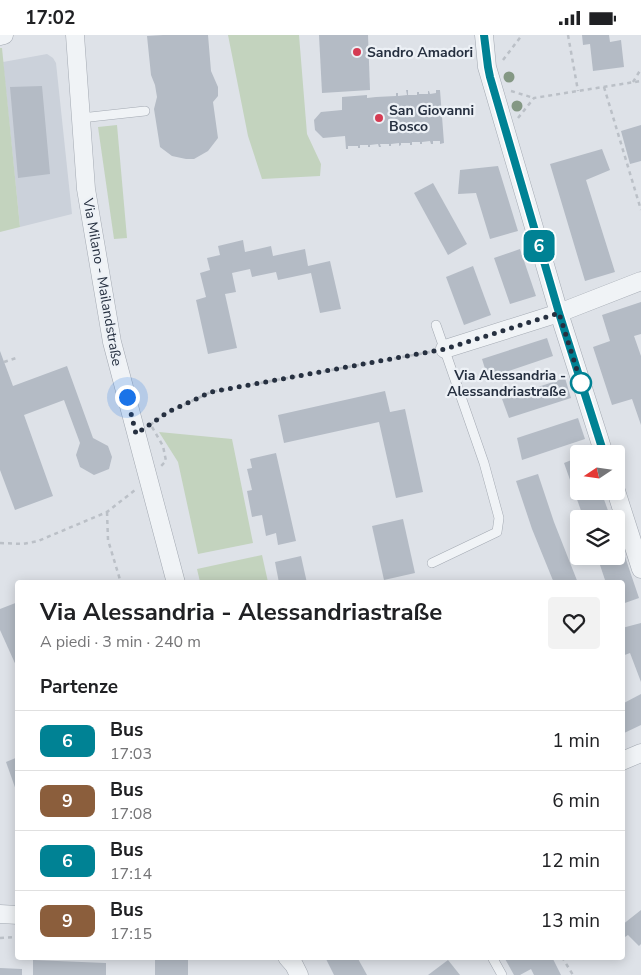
<!DOCTYPE html>
<html lang="it">
<head>
<meta charset="utf-8">
<style>
	body { margin:0; font-family:"Nunito Sans",sans-serif; background:#f2f2f2; color:#202124; height:100vh; display:flex; flex-direction:column; font-size:19px; white-space:nowrap }
	* { box-sizing:border-box; margin:0 }
	p { font-size:16px; color:#757577 }
	.icon { flex:none; width:28px; height:28px; fill:none; stroke:currentColor; stroke-width:2; stroke-linecap:round; stroke-linejoin:round }
	.map { position:relative; flex:1; overflow:hidden }
	.panel { position:absolute; left:15px; top:545px; width:610px; height:380px; display:flex; flex-direction:column; background:#fff; border-radius:5px; box-shadow:0 2px 12px #0003 }
	.panel>* { flex:none }
	.badge { padding:0 10px; border-radius:8px; font-size:18px; line-height:32px }
	.needle { width:32px; rotate:257deg }
	.tools { position:absolute; left:570px; top:410px; display:grid; gap:10px }
	.tools a { display:grid; place-items:center; width:55px; height:55px; border-radius:5px; background:#fff; box-shadow:0 2px 12px #0003; font-size:25px }
	.you { position:absolute; width:25px; height:25px; margin:-12px; border:4px solid #fff; border-radius:50%; background:#1a73e8; box-shadow:0 0 0 8px #1a73e833 }
	.map>.badge { position:absolute; translate:-50% -50%; box-shadow:0 0 0 2px #fff }
	h2 { padding:0 25px; font-size:19px; line-height:45px }
	.round { display:grid; place-items:center; flex:none; width:52px; height:52px; border-radius:5px; background:#f2f2f2 }
	.headline { display:flex; align-items:center; justify-content:space-between; height:85px; padding:0 25px }
	h1 { font-size:24px; font-weight:700; line-height:38px }
	ul { padding:0; list-style:none }
	li { display:flex; align-items:center; gap:15px; height:60px; padding:0 25px; border-top:1px solid #e0e0e0 }
	li div { flex:1 }
	li b { display:block; font-size:19px }
	li em { font-style:normal }
	li .badge { min-width:55px; font-weight:700; text-align:center }
	.status { display:flex; justify-content:space-between; align-items:center; height:35px; padding:0 25px; background:#fff; direction:ltr }
	.status svg { height:14px; fill:currentColor }
	.map>svg:first-child { display:block }
</style>
</head>
<body>
<div class="status"><b>17:02</b><svg viewBox="0 0 49 12"><path d="M0 12V9h3v3zM5 12V6h3v6zM10 12V3h3v9zM15 12V0h3v12zM26 1h20v11H26zM47 4h2v5h-2z"/></svg></div>
<div class="map">
<svg width="641" height="940" viewBox="0 0 641 940">
	<rect width="100%" height="100%" fill="#dee2e8"/>
	<!-- built -->
	<path fill="#cbd1da" d="M47 19 53 23 56 28 72 179 20 192 3 27Z"/>
	<!-- green -->
	<g fill="#c3d3be">
		<path d="M228 0H299L307 99 321 129 320 141 262 144 248 101Z"/>
		<path d="M0 13H2L20 192 0 197Z"/>
		<path d="M117 90 127 203 114 204 98 92Z"/>
		<path d="M159 397 232 404 253 508 198 519 178 427Z"/>
		<path d="M262 520 268 547H200L197 534Z"/>
	</g>
	<!-- building -->
	<g fill="#b4bbc5">
		<path d="M163 0H208L211 36 218 52V61L213 67 218 103 208 116 194 124H186L172 121 160 112 154 74 157 62 155 50 151 40 147 1Z"/>
		<path d="M319 0H368L370 55 322 58Z"/>
		<path d="M582 0H609L610 7 621 5 624 32 593 36 590 9 583 10Z"/>
		<path d="M42 51 50 139 18 143 10 52Z"/>
		<path d="M406 55H408V60H417V57H419V59H428V56H429L430 59 436 58V55H440L444 108 440 109V106H433V109H431L430 106 422 107V109H420V107H412V110H410V108H401V110L399 111V108L391 109V111H389V109H380L381 112H379L378 109 370 110V112H368V110H360V113H358V111H348V114H346L345 101 323 103 315 95 314 85 321 77 342 75V62L367 60V63L376 62 396 61V58H398V61L407 60Z"/>
		<path d="M641 90V126L630 129 621 96Z"/>
		<path d="M602 114 610 135 586 145 615 237 585 246 550 129Z"/>
		<path d="M498 131 518 196 490 204 476 158 458 159 460 135Z"/>
		<path d="M433 148 467 209 448 220 414 158Z"/>
		<path d="M243 205 245 217 271 211 273 221 305 214 308 231 330 226 341 274 320 278 311 238 278 245 276 237 252 242 250 234 232 238 236 257 225 259 237 313 208 319 196 265 206 262 200 238 210 235 207 223 220 220 218 211Z"/>
		<path d="M520 214 536 261 510 269 494 223Z"/>
		<path d="M473 231 491 280 464 290 446 242Z"/>
		<path d="M641 267V299L634 301 641 321V390L632 364 612 370 593 312 610 306 602 280Z"/>
		<path d="M547 303 553 321 488 343 482 324Z"/>
		<path d="M0 316 13 351 67 331 93 403 108 411 112 422 109 434 94 440 80 432 76 420 80 408 64 365 24 380 53 461 15 475 0 435Z"/>
		<path d="M565 343 571 363 509 383 502 364Z"/>
		<path d="M385 356 390 377 405 374 423 457 396 463 379 387 284 408 278 380Z"/>
		<path d="M578 383 585 404 522 425 517 403Z"/>
		<path d="M276 418 296 506 278 510 276 498 266 501 262 480 252 482 247 456 252 455 247 434 252 433 250 424Z"/>
		<path d="M579 422V456H601L611 484H584L564 428Z"/>
		<path d="M538 439 554 487 578 548H554L532 494 516 446Z"/>
		<path d="M403 484 415 538 384 545 372 491Z"/>
		<path d="M617 498 639 563 622 569V548H606L597 521H616Z"/>
		<path d="M301 521 307 548H279L275 527Z"/>
		<path d="M18 567V635L0 595V574Z"/>
		<path d="M641 588V647L630 618 622 621V593Z"/>
		<path d="M641 659V690L622 699V669Z"/>
		<path d="M18 722V758H17L6 727Z"/>
		<path d="M641 875V909L639 911 628 900 622 904V890Z"/>
		<rect x="155" y="922" width="33" height="18"/>
		<path d="M325 922H357L367 940H334Z"/>
		<path d="M504 922H552L561 940H534L531 934 520 940H514Z"/>
		<path d="M33 925 106 928V940H33Z"/>
		<path d="M448 925 460 940H428Z"/>
		<path d="M0 933 22 934V940H0Z"/>
	</g>
	<g fill="none" stroke-linecap="round" stroke-linejoin="round">
		<defs>
			<g id="lane">
				<path d="M81 83 145 76"/>
				<path d="M432 528 497 497 499 483 484 428 436 290"/>
				<path d="M492 922 502 940"/>
			</g>
			<g id="street">
				<path d="M75 0 86 154 112 307 176 548"/>
				<path d="M484 0 487 32 490 42 559 278 604 419"/>
				<path d="M0 1 4 0"/>
				<path d="M445 314 559 278 641 246"/>
				<path d="M616 456 641 534"/>
				<path d="M622 726 641 718"/>
				<path d="M0 879 18 880"/>
				<path d="M287 922 294 930 299 940"/>
			</g>
		</defs>
		<!-- lane casing -->
		<use href="#lane" stroke="#a3a9b2" stroke-width="10"/>
		<!-- street casing -->
		<use href="#street" stroke="#a3a9b2" stroke-width="19"/>
		<!-- path -->
		<g stroke="#bbc0c7" stroke-width="2.5" stroke-dasharray="4 4" stroke-linecap="butt">
			<path d="M568 0 578 56"/>
			<path d="M503 25 522 0"/>
			<path d="M633 47 641 34"/>
			<path d="M604 52 641 175"/>
			<path d="M511 56 534 63"/>
			<path d="M518 83 534 63 641 46"/>
			<path d="M4 327 16 323"/>
			<path d="M150 390 168 377 211 357 430 317"/>
			<path d="M152 392 163 411 166 426 161 431"/>
			<path d="M107 477 108 505 121 548"/>
			<path d="M0 508 23 509 38 506 107 477 135 455"/>
			<path d="M0 903 18 902"/>
			<path d="M562 922 573 940"/>
		</g>
		<!-- lane -->
		<use href="#lane" stroke="#f0f3f6" stroke-width="9"/>
		<!-- street -->
		<use href="#street" stroke="#f0f3f6" stroke-width="18"/>
	</g>
	<!-- trees -->
	<g fill="#849884">
		<circle cx="509" cy="42" r="5.5"/>
		<circle cx="517" cy="71" r="5.5"/>
	</g>
	<g fill="none" stroke-linecap="round" stroke-linejoin="round">
		<defs>
			<path id="line" d="M484 0 488 32 490 42 559 278 604 419"/>
		</defs>
		<!-- line casing -->
		<use href="#line" stroke="#fff" stroke-width="11"/>
		<!-- line -->
		<use href="#line" stroke="#008294" stroke-width="8"/>
		<!-- walk -->
		<path stroke="#263040" stroke-width="5" stroke-dasharray="0 9" d="M127 362 136 399 168 377 211 357 445 314 559 278 581 348"/>
	</g>
	<!-- markers -->
	<g fill="#d53b53" stroke="#edf1f6" stroke-width="2">
		<circle cx="357" cy="17" r="5"/>
		<circle cx="379" cy="83" r="5"/>
	</g>
	<circle fill="#fff" stroke="#008294" stroke-width="2.5" cx="581" cy="348" r="10"/>
	<g text-anchor="middle" stroke-width="4.5" stroke-linejoin="round" paint-order="stroke">
		<!-- poi labels -->
		<g font-size="14" font-weight="bold" fill="#263040" stroke="#edf1f6" text-anchor="start">
			<text x="367" y="22">Sandro Amadori</text>
			<text x="389" y="80">San Giovanni<tspan x="389" dy="16">Bosco</tspan></text>
		</g>
		<!-- street labels -->
		<g font-size="14" fill="#263040" stroke="#edf1f6">
			<text transform="translate(103 247) rotate(80)" y="5">Via Milano - Mailandstraße</text>
		</g>
		<!-- stop labels -->
		<g font-size="14" font-weight="bold" fill="#263040" stroke="#edf1f6" text-anchor="end">
			<text x="566" y="345">Via Alessandria -<tspan x="566" dy="16">Alessandriastraße</tspan></text>
		</g>
	</g>
</svg>
<div class="tools">
<a><svg class="needle" viewBox="-14 -14 28 28"><path d="M0-13l5 13h-10z" fill="#e53935"/><path d="M0 13l5-13h-10z" fill="#757577"/></svg></a>
<a><svg class="icon" aria-label="layers" viewBox="0 0 24 24"><path d="M12 4l9 5-9 5-9-5zM3 14l9 5 9-5"/></svg></a>
</div>
<div class="you" style="left:127px;top:362px"></div>
<b class="badge" style="left:539px;top:211px;background:#008294;color:#fff">6</b>
<section class="panel">
<div class="headline"><div><h1>Via Alessandria - Alessandriastraße</h1><p>A piedi · 3 min · 240 m</p></div><a class="round"><svg class="icon" aria-label="heart" viewBox="0 0 24 24"><path d="M12 20l-8-8c-3-5 5-10 8-4 3-6 11-1 8 4z"/></svg></a></div>
<h2>Partenze</h2>
<ul>
<li><span class="badge" style="background:#008294;color:#fff">6</span><div><b>Bus</b><p>17:03</p></div><em>1 min</em></li>
<li><span class="badge" style="background:#8b5e3c;color:#fff">9</span><div><b>Bus</b><p>17:08</p></div><em>6 min</em></li>
<li><span class="badge" style="background:#008294;color:#fff">6</span><div><b>Bus</b><p>17:14</p></div><em>12 min</em></li>
<li><span class="badge" style="background:#8b5e3c;color:#fff">9</span><div><b>Bus</b><p>17:15</p></div><em>13 min</em></li>
</ul>
</section>
</div>
</body>
</html>
